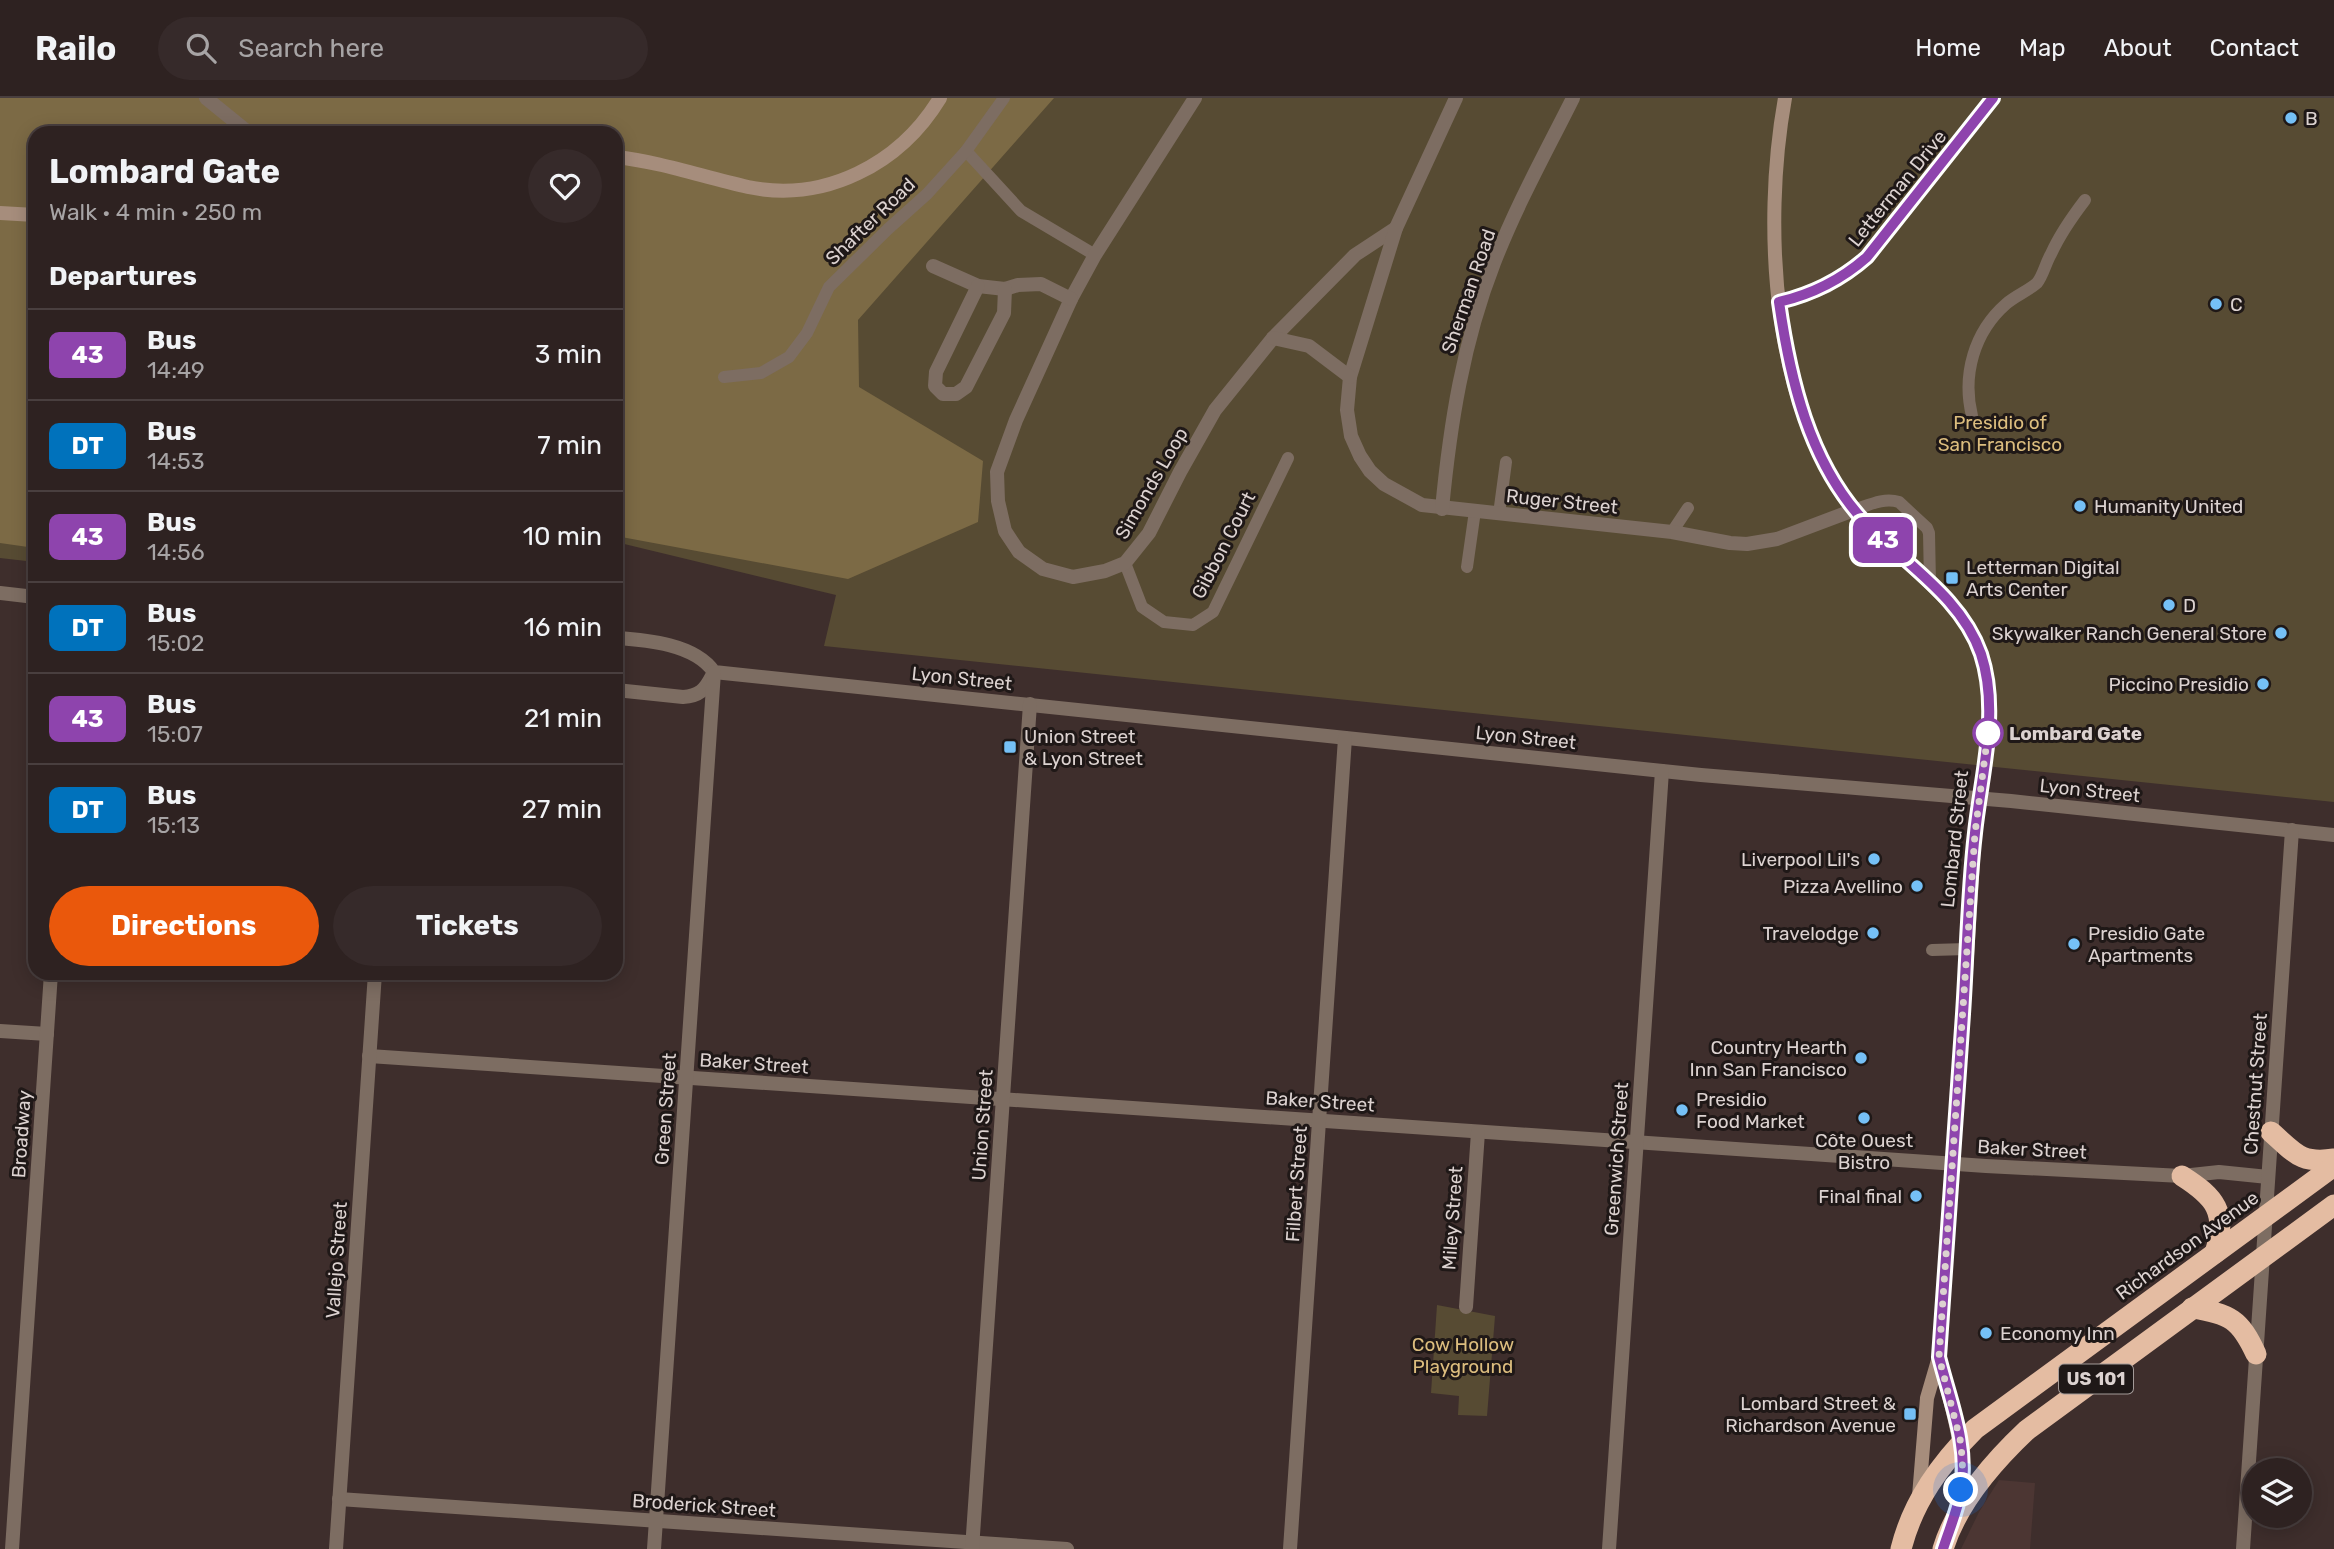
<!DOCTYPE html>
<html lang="en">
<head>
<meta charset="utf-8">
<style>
	body { margin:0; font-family:Rubik,sans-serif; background:#362a2a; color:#f1f3f6; height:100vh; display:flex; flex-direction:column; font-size:26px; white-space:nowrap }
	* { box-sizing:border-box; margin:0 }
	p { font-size:23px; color:#a7a4a5 }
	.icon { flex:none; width:38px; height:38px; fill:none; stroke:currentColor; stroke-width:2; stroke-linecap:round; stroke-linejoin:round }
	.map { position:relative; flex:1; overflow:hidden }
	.sheet { position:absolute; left:28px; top:28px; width:595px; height:854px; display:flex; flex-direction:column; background:#2e2221; border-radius:21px; box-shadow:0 4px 18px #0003,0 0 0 2px #493f3f }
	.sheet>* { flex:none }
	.badge { padding:0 14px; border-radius:10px; font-size:24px; line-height:46px }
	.controls { position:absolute; left:2242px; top:1360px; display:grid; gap:14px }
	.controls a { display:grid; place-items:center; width:70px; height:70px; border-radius:50%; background:#2e2221; box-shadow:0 4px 18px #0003,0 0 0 2px #493f3f; font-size:35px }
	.you { position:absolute; width:35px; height:35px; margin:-18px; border:5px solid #fff; border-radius:50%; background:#1a73e8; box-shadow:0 0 0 10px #1a73e833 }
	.map>.badge { position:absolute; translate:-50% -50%; box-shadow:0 0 0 4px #fff }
	h2 { padding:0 21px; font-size:26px; line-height:63px }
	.round { display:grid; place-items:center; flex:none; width:74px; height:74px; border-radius:37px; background:#362a2a }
	.head { display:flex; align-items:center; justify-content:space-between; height:119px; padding:0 21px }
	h1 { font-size:33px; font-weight:700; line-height:52px }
	.cta { display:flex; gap:14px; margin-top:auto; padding:14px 21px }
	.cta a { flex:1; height:80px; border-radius:42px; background:#ea580c; color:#fff; font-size:28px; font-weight:700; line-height:80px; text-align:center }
	.cta a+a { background:#362a2a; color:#f1f3f6 }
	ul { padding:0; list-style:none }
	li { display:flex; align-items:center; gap:21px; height:91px; padding:0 21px; border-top:2px solid #493f3f }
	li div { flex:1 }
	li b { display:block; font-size:26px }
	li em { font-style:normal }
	li .badge { min-width:77px; font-weight:700; text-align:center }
	header { display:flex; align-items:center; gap:42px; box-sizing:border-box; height:98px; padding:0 35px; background:#2e2221; border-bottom:2px solid #493f3f }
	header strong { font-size:33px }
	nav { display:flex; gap:38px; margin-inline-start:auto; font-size:24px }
	.search { width:490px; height:63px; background:#362a2a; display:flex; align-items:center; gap:18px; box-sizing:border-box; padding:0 24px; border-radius:38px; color:#a7a4a5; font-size:26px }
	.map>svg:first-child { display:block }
</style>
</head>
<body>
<header>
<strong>Railo</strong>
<div class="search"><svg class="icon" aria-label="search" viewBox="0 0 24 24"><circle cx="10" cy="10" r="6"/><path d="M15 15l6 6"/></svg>Search here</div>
<nav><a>Home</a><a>Map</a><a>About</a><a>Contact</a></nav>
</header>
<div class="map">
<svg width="2334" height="1451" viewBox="0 0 2334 1451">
	<rect width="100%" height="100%" fill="#3e2e2c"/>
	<!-- built -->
	<path fill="#4c3633" d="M1999 1382 2035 1385 2030 1451H1961L1979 1414Z"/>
	<!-- green -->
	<g fill="#574b33">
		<path d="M0 0H2334V704L824 548 836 497 616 444V35H35V464L0 460Z"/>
		<path d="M1437 1207 1495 1218 1487 1318 1458 1317 1459 1298 1431 1295Z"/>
	</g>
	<!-- forest -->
	<path fill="#7c6a45" d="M0 0H1054L858 222 859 289 983 363 978 424 848 481 616 438V35H35V450L0 445Z"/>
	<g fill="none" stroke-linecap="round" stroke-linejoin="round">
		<!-- lane -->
		<g stroke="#7d6d62" stroke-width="12">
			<path d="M966 53 1021 113 1095 157"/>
			<path d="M724 279 761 275 789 259 807 235 829 189 888 131 927 96 966 53 1004 0"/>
			<path d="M1972 318C1962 277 1974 234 2006 206 2015 198 2028 193 2037 185 2043 178 2046 164 2051 156 2060 136 2072 119 2085 102"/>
			<path d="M1854 412C1869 407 1884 399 1899 404L1927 430 1929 435 1930 485"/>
			<path d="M1499 416 1506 364"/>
			<path d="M1672 434 1688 410"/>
			<path d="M1125 465 1142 509 1164 524 1193 527 1213 514 1288 360"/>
			<path d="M1467 469 1475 413"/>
			<path d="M1932 852 1967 851"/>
		</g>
		<!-- street -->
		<g stroke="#7d6d62" stroke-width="14">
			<path d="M206 0 249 35"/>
			<path d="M1195 0 1095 157 1071 201 1016 322 997 374 998 403 1005 433 1019 454 1043 471 1073 479 1105 473 1125 465 1149 435 1180 374 1215 312 1273 240 1355 157 1396 130"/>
			<path d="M1456 0 1396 130 1350 279 1347 312 1351 338 1360 358 1370 373 1384 386 1422 407 1672 434 1730 445 1747 446 1777 441 1854 412"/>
			<path d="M933 168 978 188 1005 191 1018 187 1041 186 1071 201"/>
			<path d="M978 188 936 274 935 288 943 296H956L966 289 1004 215 1005 191"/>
			<path d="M1779 204 1802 198 1827 188 1867 159 1993 0"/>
			<path d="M1273 240 1309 248 1350 279"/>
			<path d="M1442 411C1450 327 1463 244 1494 165 1516 108 1546 54 1573 0"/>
			<path d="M0 495 35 499"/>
			<path d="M616 540C647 542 695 546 714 574L1701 677 2011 703 2334 737"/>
			<path d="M616 592 683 599C699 598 705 592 712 578"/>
			<path d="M0 933 47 936"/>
			<path d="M369 958 1986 1068 2182 1078 2219 1074 2268 1079"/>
			<path d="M1466 1209 1478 1034"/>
			<path d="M339 1401 1067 1451"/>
			<path d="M12 1451 51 875"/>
			<path d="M336 1451 375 875"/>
			<path d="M654 1451 714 574"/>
			<path d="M972 1451 1030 606"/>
			<path d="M1290 1451 1345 640"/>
			<path d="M1609 1451 1662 673"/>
			<path d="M2243 1451 2292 732"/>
		</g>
		<!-- secondary -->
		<g stroke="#a68d7c" stroke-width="14">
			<path d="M1785 0C1762 127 1771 320 1862 421 1906 470 1972 505 1986 574 1997 631 1978 689 1974 746 1964 917 1951 1088 1939 1259L1927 1300 1919 1398"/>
			<path d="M616 59C661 64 703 79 748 89 825 105 900 66 940 0"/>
			<path d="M0 115 35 117"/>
			<path d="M1939 1260C1952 1313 1969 1354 1958 1408"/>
		</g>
		<!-- highway -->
		<g stroke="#e4bca2" stroke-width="21">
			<path d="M2271 1034C2295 1055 2300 1066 2334 1061"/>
			<path d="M2182 1078C2215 1099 2228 1114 2215 1155"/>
			<path d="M2192 1210C2230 1216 2240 1221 2256 1256"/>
			<path d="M1901 1451C1913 1403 1941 1365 1975 1331L2334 1068"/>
			<path d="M1943 1451C1957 1405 1993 1364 2027 1332L2334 1107"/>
		</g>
	</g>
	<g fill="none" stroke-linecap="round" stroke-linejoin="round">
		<defs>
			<path id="line" d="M1943 1451C1949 1432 1957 1414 1961 1393 1969 1347 1950 1303 1939 1259 1947 1145 1955 1030 1963 916 1967 856 1968 795 1975 735 1981 677 2000 614 1981 556 1961 498 1903 465 1863 422 1809 363 1790 281 1779 204 1813 196 1841 182 1867 159L1993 0"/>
		</defs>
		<!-- line casing -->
		<use href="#line" stroke="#fff" stroke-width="16"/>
		<!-- line -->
		<use href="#line" stroke="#8e44ad" stroke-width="10"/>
		<!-- walk -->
		<path stroke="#dcd2d0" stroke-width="7" stroke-dasharray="0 12.6" d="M1961 1392 1963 1377 1961 1345 1939 1259 1975 735 1988 635"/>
	</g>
	<!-- markers -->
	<g fill="#75c0f6" stroke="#1f1817" stroke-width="2.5">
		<circle cx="2291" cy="20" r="7"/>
		<circle cx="2216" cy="206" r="7"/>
		<circle cx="2080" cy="408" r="7"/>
		<rect x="1945" y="473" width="14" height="14" rx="3.5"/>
		<circle cx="2169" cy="507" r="7"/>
		<circle cx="2281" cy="535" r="7"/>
		<circle cx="2263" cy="586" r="7"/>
		<rect x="1003" y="642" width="14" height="14" rx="3.5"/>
		<circle cx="1874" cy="761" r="7"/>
		<circle cx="1917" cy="788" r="7"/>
		<circle cx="1873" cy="835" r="7"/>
		<circle cx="2074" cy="846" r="7"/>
		<circle cx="1861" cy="960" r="7"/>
		<circle cx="1682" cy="1012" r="7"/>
		<circle cx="1864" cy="1020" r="7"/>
		<circle cx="1916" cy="1098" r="7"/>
		<circle cx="1986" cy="1235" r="7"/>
		<rect x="1903" y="1309" width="14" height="14" rx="3.5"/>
	</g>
	<circle fill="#fff" stroke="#8e44ad" stroke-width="3.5" cx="1988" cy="635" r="14"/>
	<g text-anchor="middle" stroke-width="6" stroke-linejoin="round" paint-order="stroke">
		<!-- shield labels -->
		<rect fill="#1f1817" stroke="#a39a98" stroke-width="2" x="2059" y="1266.5" width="74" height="29" rx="5"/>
		<g font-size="18" font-weight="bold" fill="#dcd2d0">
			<text x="2096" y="1287">US 101</text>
		</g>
		<!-- poi labels -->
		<g font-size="19" fill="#dcd2d0" stroke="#1f1817" text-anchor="start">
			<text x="2305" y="27">B</text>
			<text x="2230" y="213">C</text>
			<text x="2094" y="415">Humanity United</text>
			<text x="1966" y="476">Letterman Digital<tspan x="1966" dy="22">Arts Center</tspan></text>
			<text x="2183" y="514">D</text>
			<text x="2267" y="542" text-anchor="end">Skywalker Ranch General Store</text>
			<text x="2249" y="593" text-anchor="end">Piccino Presidio</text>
			<text x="1024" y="645">Union Street<tspan x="1024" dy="22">&amp; Lyon Street</tspan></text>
			<text x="1860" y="768" text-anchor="end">Liverpool Lil's</text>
			<text x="1903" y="795" text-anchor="end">Pizza Avellino</text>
			<text x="1859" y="842" text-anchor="end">Travelodge</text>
			<text x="2088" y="842">Presidio Gate<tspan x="2088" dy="22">Apartments</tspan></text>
			<text x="1847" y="956" text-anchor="end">Country Hearth<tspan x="1847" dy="22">Inn San Francisco</tspan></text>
			<text x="1696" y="1008">Presidio<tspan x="1696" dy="22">Food Market</tspan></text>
			<text x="1864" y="1049" text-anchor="middle">Côte Ouest<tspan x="1864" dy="22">Bistro</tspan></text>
			<text x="1902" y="1105" text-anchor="end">Final final</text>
			<text x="2000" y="1242">Economy Inn</text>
			<text x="1896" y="1312" text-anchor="end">Lombard Street &amp;<tspan x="1896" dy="22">Richardson Avenue</tspan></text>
		</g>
		<!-- street labels -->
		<g font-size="19" fill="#dcd2d0" stroke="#1f1817">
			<text transform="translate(1897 90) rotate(-51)" y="7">Letterman Drive</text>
			<text transform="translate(870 123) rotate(-44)" y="7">Shafter Road</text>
			<text transform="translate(1468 193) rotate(-71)" y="7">Sherman Road</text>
			<text transform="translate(1151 385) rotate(-60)" y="7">Simonds Loop</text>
			<text transform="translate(1562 403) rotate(6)" y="7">Ruger Street</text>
			<text transform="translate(1223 447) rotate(-63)" y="7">Gibbon Court</text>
			<text transform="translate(962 580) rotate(6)" y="7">Lyon Street</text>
			<text transform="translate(1526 639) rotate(6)" y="7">Lyon Street</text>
			<text transform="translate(2090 692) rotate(6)" y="7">Lyon Street</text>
			<text transform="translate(1954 741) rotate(-84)" y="7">Lombard Street</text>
			<text transform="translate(754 965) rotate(4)" y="7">Baker Street</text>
			<text transform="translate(2255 986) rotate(-86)" y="7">Chestnut Street</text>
			<text transform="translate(1320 1003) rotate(4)" y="7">Baker Street</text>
			<text transform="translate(665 1011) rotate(-86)" y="7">Green Street</text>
			<text transform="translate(982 1027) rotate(-86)" y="7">Union Street</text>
			<text transform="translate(21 1036) rotate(-86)" y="7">Broadway</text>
			<text transform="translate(2032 1051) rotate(3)" y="7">Baker Street</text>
			<text transform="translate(1616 1061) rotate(-86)" y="7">Greenwich Street</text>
			<text transform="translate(1296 1086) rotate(-86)" y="7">Filbert Street</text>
			<text transform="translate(1452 1120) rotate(-86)" y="7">Miley Street</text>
			<text transform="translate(2187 1147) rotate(-36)" y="7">Richardson Avenue</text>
			<text transform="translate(336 1162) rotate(-86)" y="7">Vallejo Street</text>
			<text transform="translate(704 1407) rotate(4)" y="7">Broderick Street</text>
		</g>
		<!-- park labels -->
		<g font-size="19" fill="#dcbd7e" stroke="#1f1817">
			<text x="2000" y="331">Presidio of<tspan x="2000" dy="22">San Francisco</tspan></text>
			<text x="1463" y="1253">Cow Hollow<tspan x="1463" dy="22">Playground</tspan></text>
		</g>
		<!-- stop labels -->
		<g font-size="19" font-weight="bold" fill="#dcd2d0" stroke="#1f1817" text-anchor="start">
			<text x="2009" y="642">Lombard Gate</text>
		</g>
	</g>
</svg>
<div class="controls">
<a><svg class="icon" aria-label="layers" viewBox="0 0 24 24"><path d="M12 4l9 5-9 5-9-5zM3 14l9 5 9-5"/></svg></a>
</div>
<div class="you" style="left:1961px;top:1392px"></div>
<b class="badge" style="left:1883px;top:442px;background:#8e44ad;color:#fff">43</b>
<section class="sheet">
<div class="head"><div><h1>Lombard Gate</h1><p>Walk · 4 min · 250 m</p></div><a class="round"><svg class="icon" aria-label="heart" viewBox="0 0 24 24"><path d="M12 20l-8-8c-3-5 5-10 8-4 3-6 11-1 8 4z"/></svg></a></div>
<h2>Departures</h2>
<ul>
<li><span class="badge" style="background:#8e44ad;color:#fff">43</span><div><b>Bus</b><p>14:49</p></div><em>3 min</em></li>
<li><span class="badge" style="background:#0072bc;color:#fff">DT</span><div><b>Bus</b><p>14:53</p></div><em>7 min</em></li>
<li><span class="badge" style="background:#8e44ad;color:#fff">43</span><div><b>Bus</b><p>14:56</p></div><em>10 min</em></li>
<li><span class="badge" style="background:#0072bc;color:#fff">DT</span><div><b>Bus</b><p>15:02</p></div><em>16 min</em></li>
<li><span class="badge" style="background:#8e44ad;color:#fff">43</span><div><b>Bus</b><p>15:07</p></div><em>21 min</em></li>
<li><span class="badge" style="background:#0072bc;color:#fff">DT</span><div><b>Bus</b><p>15:13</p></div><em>27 min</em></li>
</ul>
<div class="cta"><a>Directions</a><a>Tickets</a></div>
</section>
</div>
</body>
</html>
